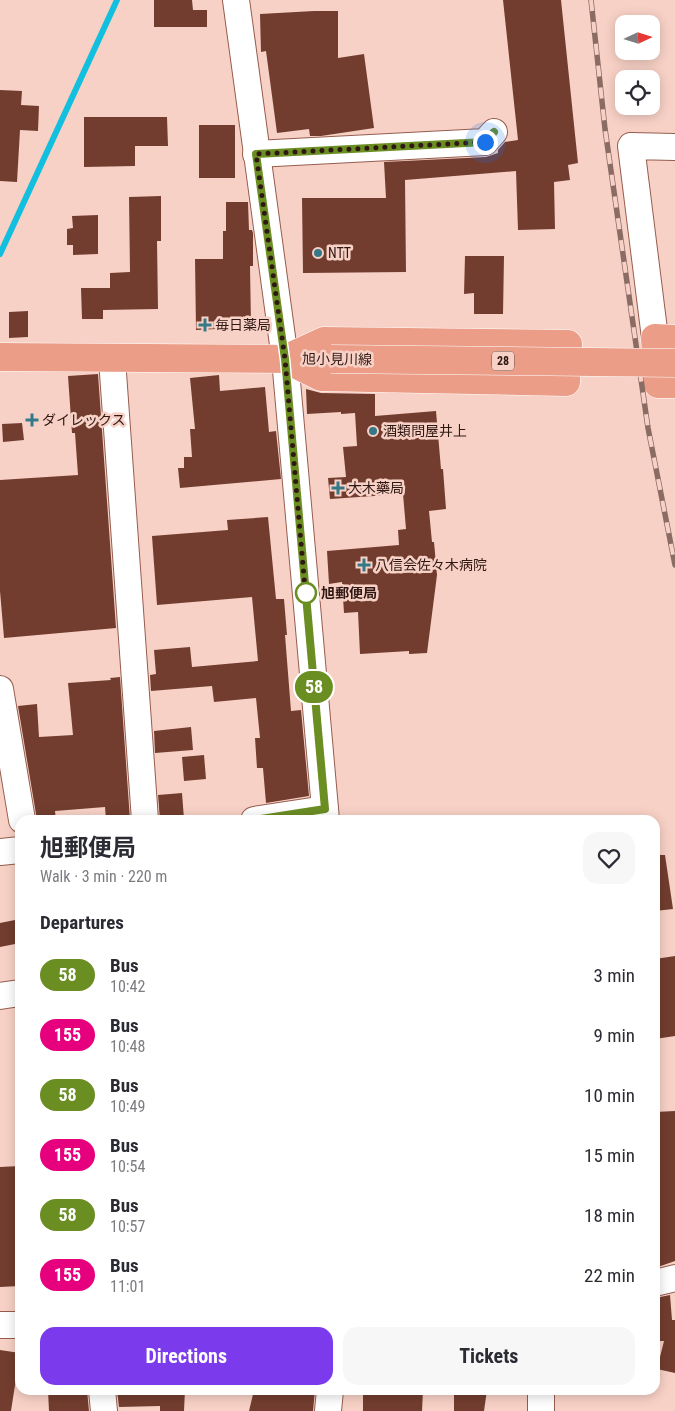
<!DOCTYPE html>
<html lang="en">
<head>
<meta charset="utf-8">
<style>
	body { margin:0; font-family:"Roboto Condensed","Noto Sans JP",sans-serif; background:#f7f7f7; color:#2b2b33; height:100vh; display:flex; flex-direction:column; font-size:19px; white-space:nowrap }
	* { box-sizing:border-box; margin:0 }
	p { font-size:16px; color:#7c7c81 }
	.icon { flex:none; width:28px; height:28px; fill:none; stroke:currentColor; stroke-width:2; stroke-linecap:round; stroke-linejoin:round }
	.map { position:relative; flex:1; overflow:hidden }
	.side { position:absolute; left:15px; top:815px; width:645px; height:580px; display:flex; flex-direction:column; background:#fff; border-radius:15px; box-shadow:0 2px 12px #0003 }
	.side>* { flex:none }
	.badge { padding:0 10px; border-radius:16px; font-size:18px; line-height:32px }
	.needle { width:32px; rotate:86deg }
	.tools { position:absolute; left:615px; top:15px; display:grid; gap:10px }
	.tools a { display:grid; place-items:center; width:45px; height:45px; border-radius:10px; background:#fff; box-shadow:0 2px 12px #0003; font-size:25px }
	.you { position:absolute; width:25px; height:25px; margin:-12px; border:4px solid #fff; border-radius:50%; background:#1a73e8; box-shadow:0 0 0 8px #1a73e833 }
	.map>.badge { position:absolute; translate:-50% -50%; box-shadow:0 0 0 2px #fff }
	h2 { padding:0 25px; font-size:19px; line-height:45px }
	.round { display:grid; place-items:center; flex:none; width:52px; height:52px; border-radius:15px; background:#f7f7f7 }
	.headline { display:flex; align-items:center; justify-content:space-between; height:85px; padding:0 25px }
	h1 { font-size:24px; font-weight:700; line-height:38px }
	.primary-button { display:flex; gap:10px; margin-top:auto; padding:10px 25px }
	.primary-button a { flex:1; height:58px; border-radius:15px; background:#7c3aed; color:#fff; font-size:20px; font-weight:700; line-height:58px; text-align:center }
	.primary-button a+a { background:#f7f7f7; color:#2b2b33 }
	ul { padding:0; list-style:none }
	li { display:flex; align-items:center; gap:15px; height:60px; padding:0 25px }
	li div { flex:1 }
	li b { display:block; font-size:19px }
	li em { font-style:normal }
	li .badge { min-width:55px; font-weight:700; text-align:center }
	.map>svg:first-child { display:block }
</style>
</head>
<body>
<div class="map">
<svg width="675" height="1411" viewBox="0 0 675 1411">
	<rect width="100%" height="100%" fill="#f8d1c6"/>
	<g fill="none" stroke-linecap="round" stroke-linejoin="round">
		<!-- stream -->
		<path stroke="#12bfde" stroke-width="6" d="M0 254 117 0"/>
	</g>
	<!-- building -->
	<g fill="#723d2f">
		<path d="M154 0H192L193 10H207V27H154Z"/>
		<path d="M503 0H561L578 163 568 165 570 180 554 182 555 229 518 230 516 171 405 180 406 272 303 273 302 198H386L384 162 486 157 498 153V150L505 142 518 140Z"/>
		<path d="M314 11H338V58L364 54 374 128 321 136H310L309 129 277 133 266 51 261 52 260 14Z"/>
		<path d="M0 90 22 91 21 105 39 106 38 131 20 130 17 182 0 181Z"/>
		<path d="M84 117H167L168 146H135V166L84 167Z"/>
		<rect x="199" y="125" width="36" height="53"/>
		<path d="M161 196V241H157L158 309 103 310V319H82L81 288H110V273L130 272 129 197Z"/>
		<path d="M226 202H248L249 230H252L253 233V266H250L251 325H217V329L196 330 195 259H223V231H226Z"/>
		<path d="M98 215V254L73 255V245H67V229L73 228 72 216Z"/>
		<path d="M465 256H504L503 314H474V293L464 294Z"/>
		<path d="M28 311V337L9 338V312Z"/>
		<path d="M98 374 116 628 4 638 0 591V480L78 475 75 433H72L68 376Z"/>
		<path d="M219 375 220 391 265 387 269 432 276 431 281 479 180 488 178 468H184V457H192L190 429H195L190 378Z"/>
		<path d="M306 389 321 393 375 394V416L436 411 441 469H443L446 509 429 511 432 542H434L437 575 427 653 409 654V651L360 654 358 612 344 613 342 582 329 584 327 551 399 545 398 530 406 529 403 494 330 499 328 478 346 477 343 447 357 446 355 413 341 414V412L307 414Z"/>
		<path d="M22 423 24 440 3 442 2 424Z"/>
		<path d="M268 517 276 599H284L287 635H285L291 711 301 710 309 796 266 803 263 768H257L255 738H260L256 698 214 702 212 686 151 691 150 675 156 674 154 650 190 647 192 667 258 661 252 597 157 605 152 536 228 530 227 520Z"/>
		<path d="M120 677 130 820H106L105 807 55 811 56 820H37L18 706 37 704 39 737 73 735 68 683 111 680 110 678Z"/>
		<path d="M191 727 193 750 155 753 154 731Z"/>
		<path d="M204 755 206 779 184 781 182 757Z"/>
		<path d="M182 793 184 819 160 820 158 795Z"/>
		<path d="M655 855H665L673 909 655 911Z"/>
		<path d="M20 919V943L0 947V923Z"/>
		<path d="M675 956V1036L655 1039V959Z"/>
		<path d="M675 1111V1261L655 1268V1112Z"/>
		<path d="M20 1166V1286L0 1287V1167Z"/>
		<path d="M670 1295 672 1320H675V1373L657 1369 664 1341H656L655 1298Z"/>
		<path d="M0 1350 20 1353 11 1411H0Z"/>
		<path d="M48 1390H87L89 1411H49Z"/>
		<path d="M117 1390H185L184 1411H160V1406L119 1407Z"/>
		<path d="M254 1390H315L313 1411H249Z"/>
		<path d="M363 1390H423L422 1411H363Z"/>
		<path d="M454 1390H487L484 1411H454Z"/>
	</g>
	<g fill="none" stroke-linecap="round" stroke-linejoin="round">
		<defs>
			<g id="minor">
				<path d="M236 0 285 359 326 820"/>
				<path d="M256 154 485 142 494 132"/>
				<path d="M655 338 631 146 675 147"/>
				<path d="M112 359 145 820"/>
				<path d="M0 689 22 820"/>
				<path d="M254 820 325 809"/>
				<path d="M0 852 20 850"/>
				<path d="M0 996 20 993"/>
				<path d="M655 1283 675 1278"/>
				<path d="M0 1325H20"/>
				<path d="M102 1390 104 1411"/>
				<path d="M541 1390V1411"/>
				<path d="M328 1411 330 1390"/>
			</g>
			<g id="major">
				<path d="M675 339 655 338 658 384H675"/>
				<path d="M324 341 568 344 566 382 321 377 285 359Z"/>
				<path d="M0 357 303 359"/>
			</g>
		</defs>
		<!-- minor casing -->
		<use href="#minor" stroke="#955d4e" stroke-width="28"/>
		<!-- major casing -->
		<use href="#major" stroke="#fff" stroke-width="29"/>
		<!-- minor -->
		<use href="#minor" stroke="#fff" stroke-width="26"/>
		<!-- major -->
		<use href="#major" stroke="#eb9d88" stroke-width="28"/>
		<defs>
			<path id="rail" d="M591 0 605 129 648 428 675 565"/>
		</defs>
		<!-- rail casing -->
		<use href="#rail" stroke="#8b6c64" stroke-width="5.5"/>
		<!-- rail -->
		<use href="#rail" stroke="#f8d1c6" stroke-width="4" stroke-dasharray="11" stroke-linecap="butt"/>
		<defs>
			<path id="major-bridge" d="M331 359 675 363"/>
		</defs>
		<!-- major-bridge casing -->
		<use href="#major-bridge" stroke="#fff" stroke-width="29" stroke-linecap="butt"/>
		<!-- major-bridge -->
		<use href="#major-bridge" stroke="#eb9d88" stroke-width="28"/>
	</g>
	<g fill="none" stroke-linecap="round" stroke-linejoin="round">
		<defs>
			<path id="line" d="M254 820 325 809 285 359 256 154 485 142 494 132"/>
		</defs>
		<!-- line casing -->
		<use href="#line" stroke="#fff" stroke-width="11"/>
		<!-- line -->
		<use href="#line" stroke="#6b8e23" stroke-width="8"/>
		<!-- walk -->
		<path stroke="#2f1812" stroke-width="5" stroke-dasharray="0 9" d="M306 593V600L285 359 256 154 485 142"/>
	</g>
	<!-- markers -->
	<g fill="#357888" stroke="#f8d1c6" stroke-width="2">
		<circle cx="318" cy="253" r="5"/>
		<path d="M202.5 317.5h5v5h5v5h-5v5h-5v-5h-5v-5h5z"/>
		<path d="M29.5 412.5h5v5h5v5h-5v5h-5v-5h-5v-5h5z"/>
		<circle cx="373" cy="431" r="5"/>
		<path d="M335.5 480.5h5v5h5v5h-5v5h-5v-5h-5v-5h5z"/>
		<path d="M361.5 557.5h5v5h5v5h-5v5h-5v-5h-5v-5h5z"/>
	</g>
	<circle fill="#fff" stroke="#6b8e23" stroke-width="2.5" cx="306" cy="593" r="10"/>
	<g text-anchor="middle" stroke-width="5" stroke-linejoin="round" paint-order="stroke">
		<!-- shield labels -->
		<rect fill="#f8d1c6" stroke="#6b5048" stroke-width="1" x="492" y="351.5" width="22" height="19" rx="4"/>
		<g font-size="12" font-weight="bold" fill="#2f1812">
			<text x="503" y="365">28</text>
		</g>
		<!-- poi labels -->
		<g font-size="14" fill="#2f1812" stroke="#f8d1c6" text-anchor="start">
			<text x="328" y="258">NTT</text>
			<text x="215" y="330">毎日薬局</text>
			<text x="42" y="425">ダイレックス</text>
			<text x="383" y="436">酒類問屋井上</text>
			<text x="348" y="493">大木藥局</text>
			<text x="375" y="570">八信会佐々木病院</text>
		</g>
		<!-- street labels -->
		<g font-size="14" fill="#2f1812" stroke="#f8d1c6">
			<text transform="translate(337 359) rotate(1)" y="5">旭小見川線</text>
		</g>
		<!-- stop labels -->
		<g font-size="14" font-weight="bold" fill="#2f1812" stroke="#f8d1c6" text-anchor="start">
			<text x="321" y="598">旭郵便局</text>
		</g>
	</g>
</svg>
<div class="tools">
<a><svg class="needle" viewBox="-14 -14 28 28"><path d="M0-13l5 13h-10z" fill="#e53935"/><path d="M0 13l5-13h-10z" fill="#7c7c81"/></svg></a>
<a><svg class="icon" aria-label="locate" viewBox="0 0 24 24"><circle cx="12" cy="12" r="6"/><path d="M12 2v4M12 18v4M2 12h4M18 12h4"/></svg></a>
</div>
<div class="you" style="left:485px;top:142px"></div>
<b class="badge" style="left:314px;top:687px;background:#6b8e23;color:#fff">58</b>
<section class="side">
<div class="headline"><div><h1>旭郵便局</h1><p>Walk · 3 min · 220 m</p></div><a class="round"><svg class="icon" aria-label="heart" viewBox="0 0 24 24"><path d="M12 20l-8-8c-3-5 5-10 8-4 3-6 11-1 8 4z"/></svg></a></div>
<h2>Departures</h2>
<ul>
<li><span class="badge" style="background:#6b8e23;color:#fff">58</span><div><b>Bus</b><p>10:42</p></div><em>3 min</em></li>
<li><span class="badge" style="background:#e6007e;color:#fff">155</span><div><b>Bus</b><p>10:48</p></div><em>9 min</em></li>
<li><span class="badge" style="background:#6b8e23;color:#fff">58</span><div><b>Bus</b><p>10:49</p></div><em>10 min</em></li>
<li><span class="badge" style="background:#e6007e;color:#fff">155</span><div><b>Bus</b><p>10:54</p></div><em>15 min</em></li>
<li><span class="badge" style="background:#6b8e23;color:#fff">58</span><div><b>Bus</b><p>10:57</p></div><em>18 min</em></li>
<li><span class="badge" style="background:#e6007e;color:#fff">155</span><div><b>Bus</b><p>11:01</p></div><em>22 min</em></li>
</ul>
<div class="primary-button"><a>Directions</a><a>Tickets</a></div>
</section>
</div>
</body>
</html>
